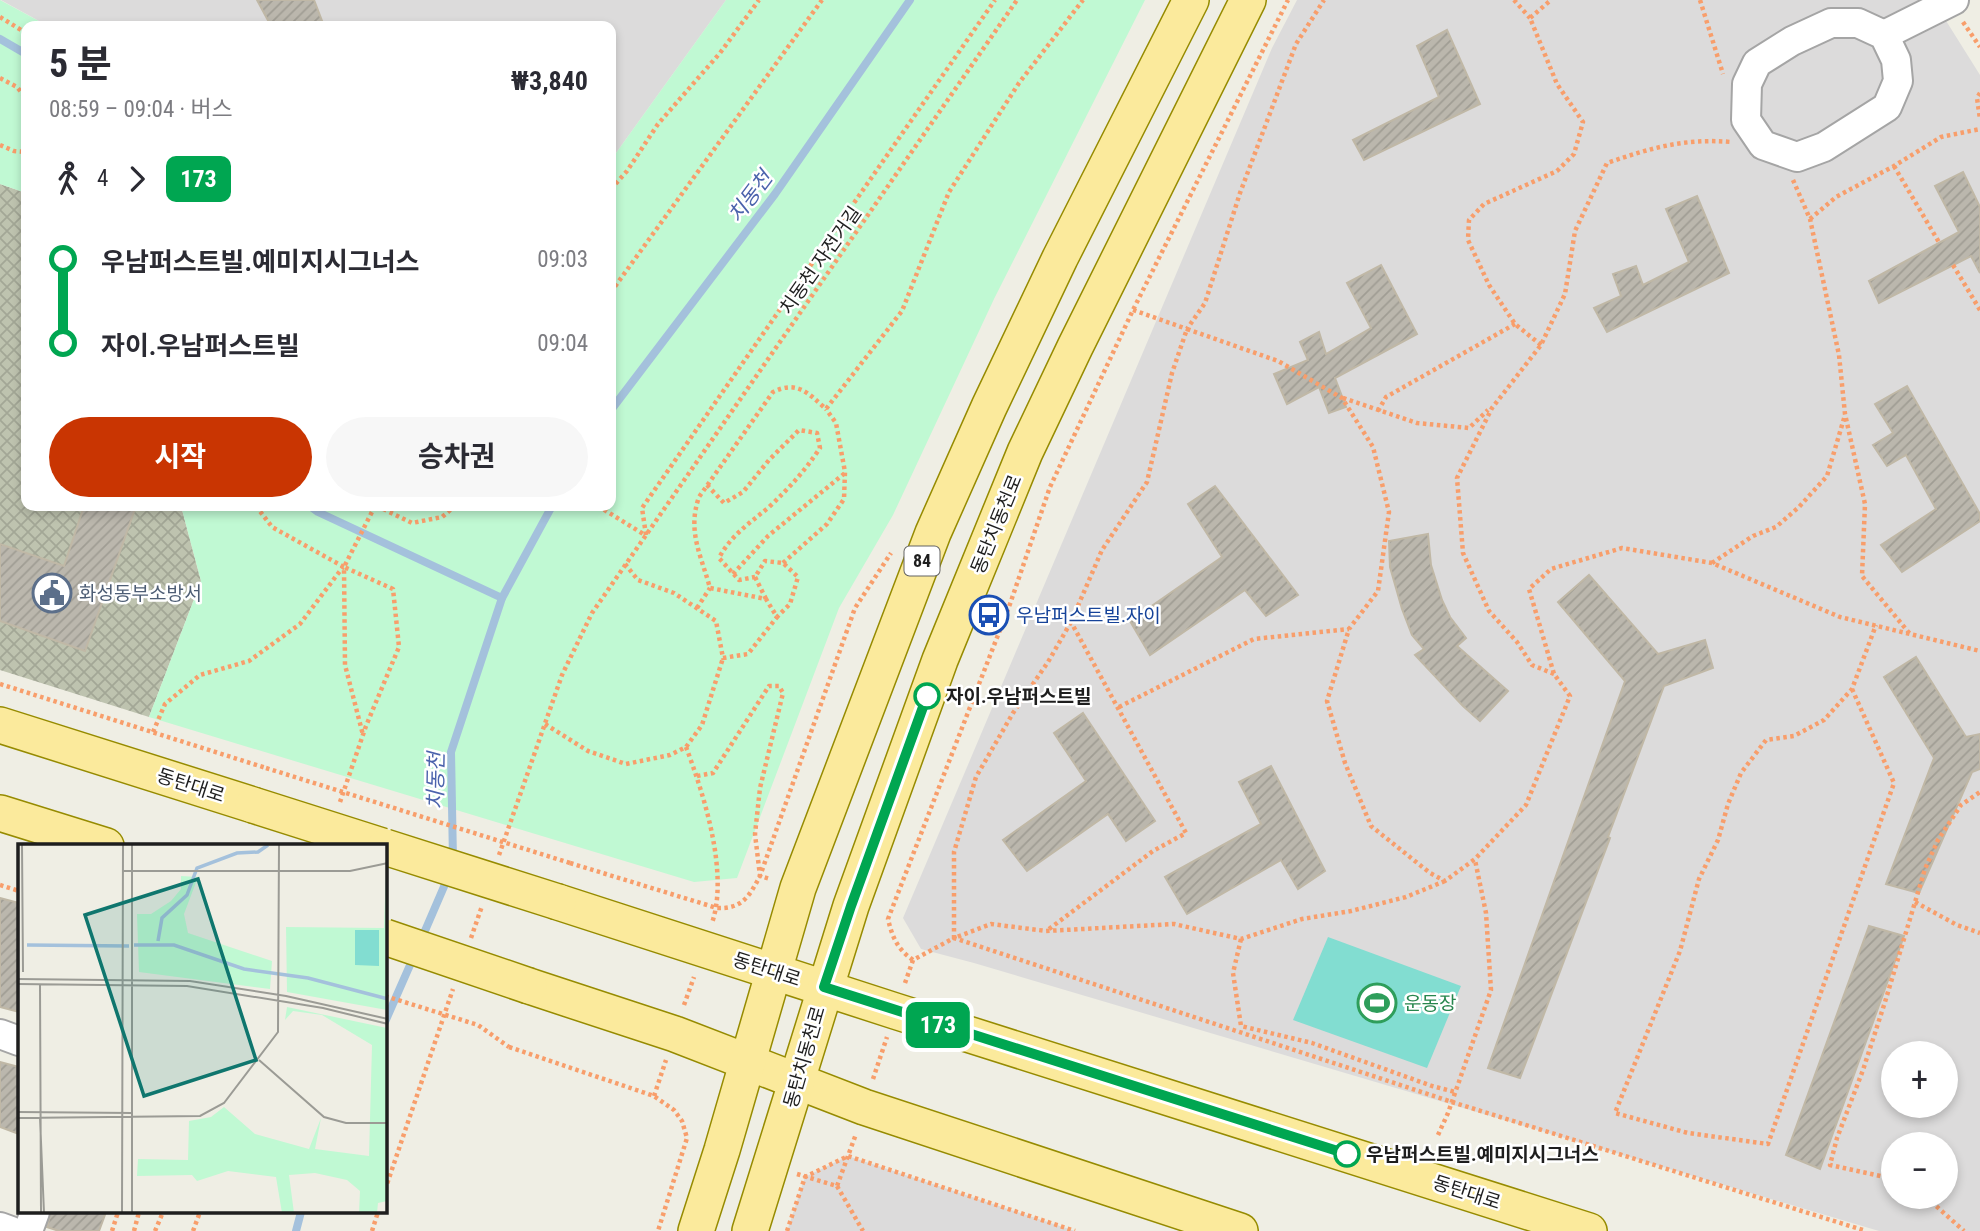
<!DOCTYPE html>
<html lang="ko">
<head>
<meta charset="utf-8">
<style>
	body { margin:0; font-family:"Roboto Condensed","Noto Sans KR",sans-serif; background:#f7f7f7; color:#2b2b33; height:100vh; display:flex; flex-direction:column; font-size:26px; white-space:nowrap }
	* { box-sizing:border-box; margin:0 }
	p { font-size:23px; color:#7c7c81 }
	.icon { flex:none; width:38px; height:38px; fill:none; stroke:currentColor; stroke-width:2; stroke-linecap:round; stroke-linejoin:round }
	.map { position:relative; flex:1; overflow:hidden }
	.sheet { position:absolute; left:21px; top:21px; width:595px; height:490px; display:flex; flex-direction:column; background:#fff; border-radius:14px; box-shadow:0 4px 10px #0003 }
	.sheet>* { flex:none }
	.badge { padding:0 14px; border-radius:10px; font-size:24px; line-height:46px }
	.controls { position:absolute; left:1881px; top:1041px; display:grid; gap:14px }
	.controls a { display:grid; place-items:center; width:77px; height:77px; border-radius:50%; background:#fff; box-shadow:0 4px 10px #0003; font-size:35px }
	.map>.badge { position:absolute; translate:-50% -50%; box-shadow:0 0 0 4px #fff }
	.legs { display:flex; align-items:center; gap:10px; height:77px; padding:0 28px; font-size:23px }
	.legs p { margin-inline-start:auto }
	.headline { display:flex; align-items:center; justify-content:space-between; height:119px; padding:0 28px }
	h1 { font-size:38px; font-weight:700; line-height:52px }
	.cta { display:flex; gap:14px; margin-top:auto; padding:14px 28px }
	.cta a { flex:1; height:80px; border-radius:42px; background:#c93502; color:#fff; font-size:28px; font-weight:700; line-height:80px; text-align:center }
	.cta a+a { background:#f7f7f7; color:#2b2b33 }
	ul { padding:0 28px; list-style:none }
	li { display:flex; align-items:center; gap:24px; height:84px; font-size:26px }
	li i { display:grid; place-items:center; width:10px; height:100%; margin:0 9px; background:currentColor }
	li i::after { content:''; width:18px; height:18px; margin:-9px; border:5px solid; border-radius:50%; background:#fff }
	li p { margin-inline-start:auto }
	li:first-child i { background:linear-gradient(#0000 50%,currentColor 0) }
	li:last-child i { background:linear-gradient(currentColor 50%,#0000 0) }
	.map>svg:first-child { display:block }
</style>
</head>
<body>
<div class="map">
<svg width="1980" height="1231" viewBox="0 0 1980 1231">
	<defs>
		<pattern id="construction-cross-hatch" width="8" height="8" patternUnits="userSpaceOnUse" patternTransform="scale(1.75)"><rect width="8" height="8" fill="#bec3af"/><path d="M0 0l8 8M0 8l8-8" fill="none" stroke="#a3a796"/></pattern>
		<pattern id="building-hatch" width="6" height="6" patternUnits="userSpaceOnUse" patternTransform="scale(1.75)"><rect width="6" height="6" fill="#bbb7ad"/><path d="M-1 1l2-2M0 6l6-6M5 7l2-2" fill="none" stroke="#a09d94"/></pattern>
	</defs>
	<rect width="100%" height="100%" fill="#efeee4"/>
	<!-- residential -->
	<g fill="#dcdbdb" fill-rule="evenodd">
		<path d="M1 0H726L611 160V26H48Z"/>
		<path d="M1297 0H1933L1980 75V1231H1879L974 963 921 949 903 918 1272 48ZM1894 1054H1946V1106H1894ZM1894 1144H1946V1197H1894Z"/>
		<path d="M848 1156 1075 1231H787L805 1177Z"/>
	</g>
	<!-- construction -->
	<path fill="url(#construction-cross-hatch)" d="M0 184 26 193V506H181L201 581 149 717 0 670Z"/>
	<!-- park -->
	<g fill="#c0f9d3">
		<path d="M0 0 48 26H26V193L0 184Z"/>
		<path d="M726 0H1145L994 299 893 515 839 608 737 878 694 882 149 717 201 581 181 506H611V160Z"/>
	</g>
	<!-- pitch -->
	<path fill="#82ddd1" d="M1328 937 1461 986 1427 1068 1293 1020Z"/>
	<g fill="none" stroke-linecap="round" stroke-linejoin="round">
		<!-- stream -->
		<g stroke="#a4c1dc" stroke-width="8">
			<path d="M0 39 26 54"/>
			<path d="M611 410 775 194 910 0"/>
			<path d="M310 506 318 512 502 598"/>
			<path d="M453 860 451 752 502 598 552 506"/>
			<path d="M421 940 449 875"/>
			<path d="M385 1022 414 956"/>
			<path d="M296 1231 301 1212"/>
		</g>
	</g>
	<!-- building -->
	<g fill="url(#building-hatch)" stroke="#c0b8a6" stroke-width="2">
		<path d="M257 0H314L324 26H271Z"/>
		<path d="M1447 30 1480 104 1364 160 1353 140 1439 97 1417 46Z"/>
		<path d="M1963 172 1980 207V273L1971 256 1879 303 1869 281 1959 232 1935 186Z"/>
		<path d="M1697 196 1729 273 1607 332 1594 308 1621 296 1613 274 1636 266 1643 285 1689 262 1666 209Z"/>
		<path d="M1381 265 1417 334 1335 378 1346 407 1329 413 1319 387 1287 404 1274 374 1308 360 1300 342 1319 332 1326 354 1371 328 1347 283Z"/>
		<path d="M1907 386 1980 514V521L1902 572 1881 545 1936 509 1906 455 1887 466 1873 445 1893 433 1875 404Z"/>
		<path d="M1215 486 1298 595 1266 616 1245 590 1150 655 1130 621 1222 557 1188 504Z"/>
		<path d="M84 506H136L85 651 0 621V544L64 566Z"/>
		<path d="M1428 534 1431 565 1442 600 1450 617 1466 638 1457 646 1508 691 1480 721 1463 706 1415 655 1424 649 1412 635 1402 609 1390 567 1389 541Z"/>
		<path d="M1589 575 1658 654 1705 640 1713 668 1664 686 1608 837 1610 838 1520 1078 1488 1068 1625 681 1558 602Z"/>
		<path d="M1916 657 1966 737 1980 734V769L1972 772 1919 893 1886 884 1934 758 1884 677Z"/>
		<path d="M1083 713 1155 821 1126 841 1108 814 1027 871 1003 840 1086 781 1054 733Z"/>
		<path d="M1271 766 1325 871 1298 889 1281 860 1187 914 1165 877 1261 824 1239 782Z"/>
		<path d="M0 898 19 903V1012L0 1007Z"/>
		<path d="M1869 926 1904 936 1820 1169 1786 1155Z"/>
		<path d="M0 1062 19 1067V1134L0 1127Z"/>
		<path d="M51 1212H106L99 1231H59L47 1227Z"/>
	</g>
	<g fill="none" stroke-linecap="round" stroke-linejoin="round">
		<defs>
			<g id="minor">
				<path d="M1831 23H1858L1884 35 1896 60 1898 81 1887 107 1824 147 1797 157 1763 145 1746 120 1747 84 1757 63 1792 41Z"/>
				<path d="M1884 35 1954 0"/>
				<path d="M0 1034 19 1041"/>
				<path d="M0 1227 11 1231"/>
				<path d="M28 1231 35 1212"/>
			</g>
			<g id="major">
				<path d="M0 725 253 805"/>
				<path d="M0 813 106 846"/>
				<path d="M558 902 895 1011 1589 1231"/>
				<path d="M529 986 675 1034 864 1107 1240 1231"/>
				<path d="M696 1231 722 1150 798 888 933 533 989 407 1060 258 1191 0"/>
				<path d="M750 1231 851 906 940 660 1025 452 1075 347 1248 0"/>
			</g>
		</defs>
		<!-- minor casing -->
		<use href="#minor" stroke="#a5a5a5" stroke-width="32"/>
		<!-- major casing -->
		<use href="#major" stroke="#968b01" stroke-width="38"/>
		<!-- path -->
		<g stroke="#f89e6b" stroke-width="4.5" stroke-dasharray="3.5 3.5" stroke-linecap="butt">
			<path d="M1514 0 1530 18"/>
			<path d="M1700 0 1723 74"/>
			<path d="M0 17 26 33"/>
			<path d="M1963 22 1980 47"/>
			<path d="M0 78 17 87 26 98"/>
			<path d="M1980 93 1977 98 1980 119"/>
			<path d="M0 145 14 151 26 152"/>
			<path d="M1894 166 1940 244"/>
			<path d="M1793 180 1810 219 1839 355 1845 414 1865 504 1862 576 1910 634"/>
			<path d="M611 189 627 171 658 124 720 53 759 0"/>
			<path d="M1810 219 1836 197 1894 166 1941 137 1980 129"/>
			<path d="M1953 265 1980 310"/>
			<path d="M611 292 822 0"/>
			<path d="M1133 310 1187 329 1205 303 1240 193 1296 44 1324 0"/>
			<path d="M1541 345 1515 324 1489 285 1468 240 1469 220 1484 204 1557 171 1574 154 1583 122 1557 84 1530 18 1551 0"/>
			<path d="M1343 398 1417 423 1469 428 1488 410"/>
			<path d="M1378 411 1386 397 1515 324"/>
			<path d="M707 485 724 503 743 492 769 460 799 430 817 433 820 448C804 472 790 487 769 507 750 523 731 535 719 558L739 580 755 577"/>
			<path d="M256 506 272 527 344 567 345 665 363 735"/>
			<path d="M377 506 412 523 442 517 455 506"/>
			<path d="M598 506 645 535"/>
			<path d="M646 535 642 508 995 0"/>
			<path d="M783 563 827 524 844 499 845 472 836 423 826 409"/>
			<path d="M1712 563 1753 536 1776 527 1799 507 1827 476 1845 415"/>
			<path d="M625 564 638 580 674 593 716 621 723 658 748 654 777 617"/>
			<path d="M733 574 768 536 845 473"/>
			<path d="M766 599 755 577 765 561 783 563 798 577 790 604 777 617 766 599 710 588C701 555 687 531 699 497L773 392C797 380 808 393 826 409L902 311 949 192 1019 83 1083 0"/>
			<path d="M697 608 710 588"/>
			<path d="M1554 674 1532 665 1517 642 1489 611 1463 553 1457 478 1492 408 1541 345 1565 294 1575 231 1607 163C1651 148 1684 138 1731 142"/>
			<path d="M0 684 266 768"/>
			<path d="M1852 689 1894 783 1768 1144 1688 1133 1615 1113 1680 951 1699 879 1718 840 1728 804 1741 773 1766 740 1794 736 1824 720 1852 689 1876 625"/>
			<path d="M1119 707 1254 639 1349 629"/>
			<path d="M545 724 588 751 626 764 670 755 686 747 702 725 723 658"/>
			<path d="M153 732 165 704 200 675 249 661 300 624 343 567"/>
			<path d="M686 747C704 795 729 873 712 923"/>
			<path d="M697 776 713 773 769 686H779L783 693 760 788 755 834 760 876 770 879"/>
			<path d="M340 802 366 726 399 647 393 589 344 567 375 506"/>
			<path d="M499 855 562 675 592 613 1017 0"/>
			<path d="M570 863 717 908C742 909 749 897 760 876L855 608 891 553"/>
			<path d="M1445 881 1406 897 1351 911 1302 919 1241 939 1174 924 1046 931 991 924 954 938V852L976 777 1013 713 1048 662 1071 622 1102 550 1147 482 1172 373 1187 329 1278 361 1342 398 1373 447 1389 512 1378 591 1349 629 1327 701 1345 763 1371 826 1430 873 1445 881 1475 859 1526 805 1570 696 1554 674 1529 589 1551 569 1622 548 1712 563 1840 617 1980 651"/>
			<path d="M0 885 19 891"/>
			<path d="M1915 902 1957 925 1980 933"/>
			<path d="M1049 929 1153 851 1186 833 1071 622"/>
			<path d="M471 938 482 906"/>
			<path d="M1241 939 1233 973 1241 1026 1312 1043 1432 1086 1455 1092"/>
			<path d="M913 960C897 949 892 936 888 919L1010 604 1050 487 1133 310 1288 0"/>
			<path d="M905 983 913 960 954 938 1452 1102 1866 1231"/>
			<path d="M684 1005 694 977"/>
			<path d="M509 1047 654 1096 674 1110 682 1121 687 1138 658 1231"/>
			<path d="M873 1079 887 1037"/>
			<path d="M654 1096 666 1060"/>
			<path d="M1438 1135 1448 1113 1491 990 1486 913 1475 860"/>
			<path d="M797 1174 837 1186 856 1134"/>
			<path d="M1894 1179 1830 1165 1837 1138 1863 1070 1885 1002 1925 869 1938 840 1961 805 1980 792"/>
			<path d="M837 1186 863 1231"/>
			<path d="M385 1190 453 989"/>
			<path d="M1926 1197 1964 1231"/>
			<path d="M112 1231 118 1212"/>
			<path d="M134 1231 139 1212"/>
			<path d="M155 1231 163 1212"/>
			<path d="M193 1231 200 1212"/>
			<path d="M372 1231 378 1212"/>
			<path d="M787 1231 805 1177 848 1156 1075 1231"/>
		</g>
		<!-- minor -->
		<use href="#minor" stroke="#fff" stroke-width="28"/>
		<!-- major -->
		<use href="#major" stroke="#fbea9c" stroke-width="35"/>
		<defs>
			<g id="major-bridge">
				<path d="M253 805 382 846"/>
				<path d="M385 847 558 902"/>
				<path d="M385 937 529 986"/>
			</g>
		</defs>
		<!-- major-bridge casing -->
		<use href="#major-bridge" stroke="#968b01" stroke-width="38" stroke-linecap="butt"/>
		<!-- path-bridge -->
		<g stroke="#f89e6b" stroke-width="4.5" stroke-dasharray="3.5 3.5" stroke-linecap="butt">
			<path d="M266 768 570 863"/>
			<path d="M385 996 478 1025 509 1047"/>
		</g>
		<!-- major-bridge -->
		<use href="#major-bridge" stroke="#fbea9c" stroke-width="35"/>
	</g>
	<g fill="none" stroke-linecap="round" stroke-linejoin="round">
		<defs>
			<path id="line-1" d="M927 696 851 906 824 987 1347 1154"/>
		</defs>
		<!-- line-1 casing -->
		<use href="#line-1" stroke="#fff" stroke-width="16"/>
		<!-- line-1 -->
		<use href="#line-1" stroke="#00a651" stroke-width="10"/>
	</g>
	<!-- icons -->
	<defs>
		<symbol id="civic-ring" viewBox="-11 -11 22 22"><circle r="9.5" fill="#fff" stroke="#5c6f8a" stroke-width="1.5"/><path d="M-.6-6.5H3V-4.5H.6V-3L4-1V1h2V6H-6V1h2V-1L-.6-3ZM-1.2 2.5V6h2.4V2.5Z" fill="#5c6f8a"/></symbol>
		<symbol id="bus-ring" viewBox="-11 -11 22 22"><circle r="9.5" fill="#fff" stroke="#1a4fb4" stroke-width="1.5"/><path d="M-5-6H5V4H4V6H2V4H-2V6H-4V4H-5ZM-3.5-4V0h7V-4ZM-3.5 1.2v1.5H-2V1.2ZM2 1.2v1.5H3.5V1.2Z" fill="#1a4fb4"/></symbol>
		<symbol id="stadium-ring" viewBox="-11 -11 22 22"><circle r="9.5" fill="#fff" stroke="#2e9e5b" stroke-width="1.5"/><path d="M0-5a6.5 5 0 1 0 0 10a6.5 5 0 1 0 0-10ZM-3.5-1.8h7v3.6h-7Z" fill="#2e9e5b"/></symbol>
	</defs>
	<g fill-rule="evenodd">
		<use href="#civic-ring" x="30" y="571" width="44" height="44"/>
		<use href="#bus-ring" x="967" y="593" width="44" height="44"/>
		<use href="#stadium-ring" x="1355" y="981" width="44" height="44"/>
	</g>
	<!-- markers -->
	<g fill="#fff" stroke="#00a651" stroke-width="3.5">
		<circle cx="927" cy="696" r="12"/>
		<circle cx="1347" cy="1154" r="12"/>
	</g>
	<g text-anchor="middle" stroke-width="5" stroke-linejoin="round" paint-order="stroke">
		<!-- shield labels -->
		<rect fill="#fff" stroke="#626262" stroke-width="2" x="904.5" y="546.5" width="35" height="29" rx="5"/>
		<g font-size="18" font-weight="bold" fill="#1e1e1e">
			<text x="922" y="567">84</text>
		</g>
		<!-- street labels -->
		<g font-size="19" fill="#1e1e1e" stroke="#fff">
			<text transform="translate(820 260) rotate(-55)" y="7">치동천 자전거길</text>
			<text transform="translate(996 524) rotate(-68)" y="7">동탄치동천로</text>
			<text transform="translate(191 785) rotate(18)" y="7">동탄대로</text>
			<text transform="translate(767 969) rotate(18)" y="7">동탄대로</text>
			<text transform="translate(804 1057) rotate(-74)" y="7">동탄치동천로</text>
			<text transform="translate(1467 1192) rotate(18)" y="7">동탄대로</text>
		</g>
		<!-- service labels -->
		<g font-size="19" fill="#4e5e75" stroke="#fff" text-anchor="start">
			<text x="79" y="600">화성동부소방서</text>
		</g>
		<!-- transit labels -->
		<g font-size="19" fill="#164399" stroke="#fff" text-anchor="start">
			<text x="1016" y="622">우남퍼스트빌.자이</text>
		</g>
		<!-- stop labels -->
		<g font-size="19" font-weight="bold" fill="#1e1e1e" stroke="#fff" text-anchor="start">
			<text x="946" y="703">자이.우남퍼스트빌</text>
			<text x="1366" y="1161">우남퍼스트빌.예미지시그너스</text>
		</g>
		<!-- leisure labels -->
		<g font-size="19" fill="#27864d" stroke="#fff" text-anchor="start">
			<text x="1404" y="1010">운동장</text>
		</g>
		<!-- water labels -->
		<g font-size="21" font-style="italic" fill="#4b63ac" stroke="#fff">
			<text transform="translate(750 197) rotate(-53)" y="7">치동천</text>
			<text transform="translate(436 781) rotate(-89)" y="7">치동천</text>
		</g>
	</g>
	<!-- overview -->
	<g transform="translate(18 844)">
		<rect width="369" height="369" fill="#efeee4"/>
		<path d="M369 1V166L269 148 268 83 366 84ZM163 32 180 33 166 70 170 89 254 117 252 145 121 128 119 70H133L153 57 163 45ZM269 163 369 184V357L360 359 359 369H341L342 347 329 336 297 329 271 331 276 369H264L258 333 210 327 179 337 174 331 119 332 120 315 170 316 171 277 193 273 206 263 237 290 291 305 303 274 297 305 351 312 354 201 304 171 275 167 267 176Z" fill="#c0f9d3"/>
		<path d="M337 86H361V122L337 121Z" fill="#82ddd1"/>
		<path fill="none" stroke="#a4c1dc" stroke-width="3.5" d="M140 97 144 74 169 51 179 24 219 9 240 8 250 1M9 101 111 102M116 101H156L226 125 290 134 370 155"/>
		<path fill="none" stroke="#9b9b95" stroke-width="2" d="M4 1 5 128M114 1V369M105 27H332L370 19M0 135 172 137 268 152 370 175M0 140 169 142 305 164 370 180M22 140 23 369M241 216 306 273 328 279H370M0 268 114 269M0 274 182 272 206 259 260 188 261 1M22 274 26 369M104 369 105 1"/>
		<path fill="#0f766e" fill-opacity="0.15" stroke="#0f766e" stroke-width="3.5" d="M180 35 238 216 126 252 67 71Z"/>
		<rect width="369" height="369" fill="none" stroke="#1e1e1e" stroke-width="3.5"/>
	</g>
</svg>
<div class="controls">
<a>+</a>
<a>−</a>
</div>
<b class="badge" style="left:938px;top:1025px;background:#00a651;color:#fff">173</b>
<section class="sheet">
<div class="headline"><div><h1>5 분</h1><p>08:59 – 09:04 · 버스</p></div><b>₩3,840</b></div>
<div class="legs"><svg class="icon" aria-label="walk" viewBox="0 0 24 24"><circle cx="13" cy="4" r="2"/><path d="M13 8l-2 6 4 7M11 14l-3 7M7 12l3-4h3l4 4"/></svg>4<svg class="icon" aria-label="forward" viewBox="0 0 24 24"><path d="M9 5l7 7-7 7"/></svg><b class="badge" style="background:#00a651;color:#fff">173</b></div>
<ul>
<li><i style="color:#00a651"></i><b>우남퍼스트빌.예미지시그너스</b><p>09:03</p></li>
<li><i style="color:#00a651"></i><b>자이.우남퍼스트빌</b><p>09:04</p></li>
</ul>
<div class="cta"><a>시작</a><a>승차권</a></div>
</section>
</div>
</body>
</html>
